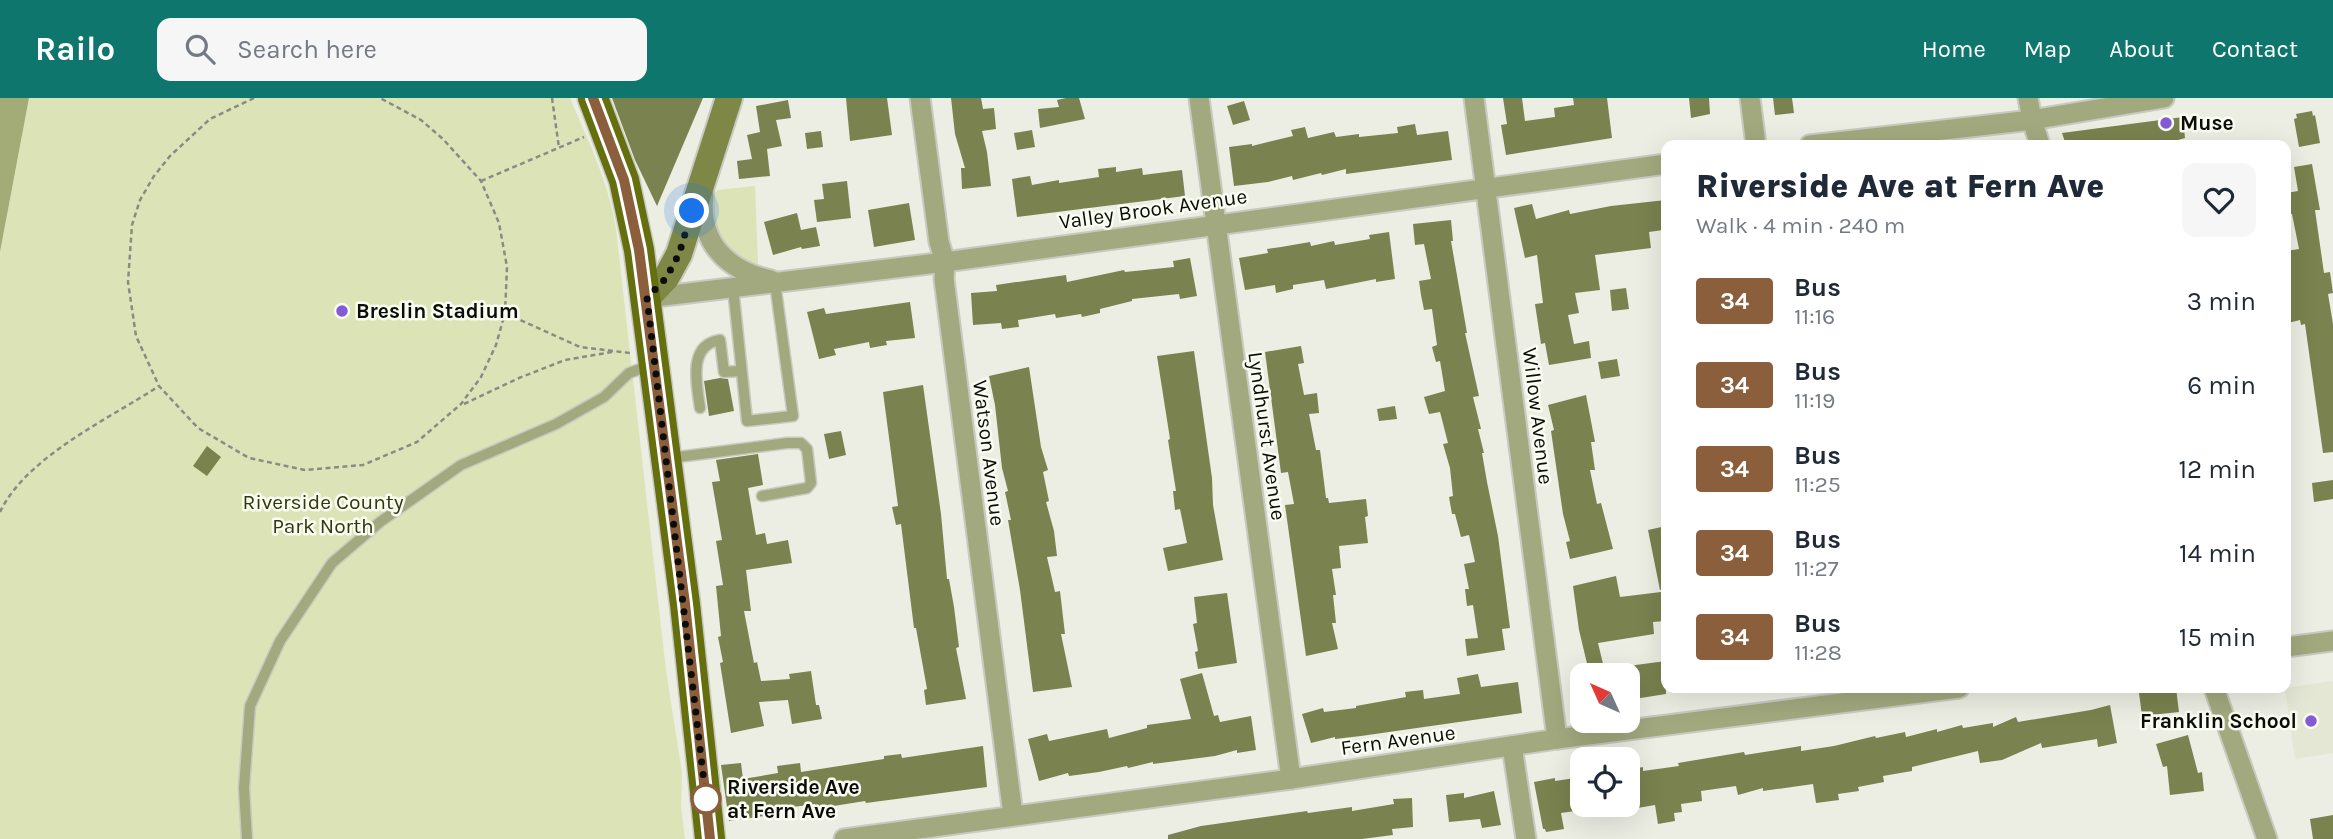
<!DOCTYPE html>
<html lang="en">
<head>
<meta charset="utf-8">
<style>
	body { margin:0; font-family:Karla,sans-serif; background:#f6f6f7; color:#1f2937; height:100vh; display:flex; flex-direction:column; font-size:26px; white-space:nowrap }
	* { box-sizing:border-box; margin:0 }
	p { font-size:23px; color:#747a83 }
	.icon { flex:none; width:38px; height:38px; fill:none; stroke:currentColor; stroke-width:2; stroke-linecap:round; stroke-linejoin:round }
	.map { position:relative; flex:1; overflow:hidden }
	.sheet { position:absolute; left:1661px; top:42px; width:630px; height:553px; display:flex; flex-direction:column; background:#fff; border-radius:14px; box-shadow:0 7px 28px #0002 }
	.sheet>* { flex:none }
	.badge { padding:0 14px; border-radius:5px; font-size:24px; line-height:46px }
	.needle { width:46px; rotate:315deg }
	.fabs { position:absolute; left:1570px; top:565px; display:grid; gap:14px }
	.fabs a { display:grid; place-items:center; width:70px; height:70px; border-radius:14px; background:#fff; box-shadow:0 7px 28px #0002; font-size:35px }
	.you { position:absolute; width:35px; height:35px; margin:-18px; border:5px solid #fff; border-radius:50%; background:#1a73e8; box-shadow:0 0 0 10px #1a73e833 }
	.map>.badge { position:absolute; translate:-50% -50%; box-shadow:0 0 0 4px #fff }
	.round { display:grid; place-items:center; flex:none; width:74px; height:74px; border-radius:14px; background:#f6f6f7 }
	.headline { display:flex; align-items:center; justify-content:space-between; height:119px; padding:0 35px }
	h1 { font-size:33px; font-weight:800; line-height:52px }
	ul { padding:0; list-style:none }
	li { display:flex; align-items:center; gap:21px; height:84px; padding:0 35px }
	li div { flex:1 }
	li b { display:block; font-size:26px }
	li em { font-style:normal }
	li .badge { min-width:77px; font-weight:700; text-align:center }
	header { display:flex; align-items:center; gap:42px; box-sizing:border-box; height:98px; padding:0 35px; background:#0f766e; color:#fff }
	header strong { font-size:33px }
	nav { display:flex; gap:38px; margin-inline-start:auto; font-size:24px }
	.search { width:490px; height:63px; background:#f6f6f7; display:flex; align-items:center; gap:18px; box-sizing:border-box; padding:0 24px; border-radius:14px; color:#747a83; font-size:26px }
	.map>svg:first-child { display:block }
</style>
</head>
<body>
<header>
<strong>Railo</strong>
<div class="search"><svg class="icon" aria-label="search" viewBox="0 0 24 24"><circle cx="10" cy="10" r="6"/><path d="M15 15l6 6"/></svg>Search here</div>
<nav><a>Home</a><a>Map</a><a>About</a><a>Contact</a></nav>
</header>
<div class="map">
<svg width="2333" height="741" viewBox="0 0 2333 741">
	<rect width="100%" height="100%" fill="#eceee3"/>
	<!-- built -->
	<path fill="#e3e7d4" d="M2333 583V655L2295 661 2285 590Z"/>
	<!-- green -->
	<g fill="#dce4b7">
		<path d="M29 0H570C588 42 609 85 616 131L666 572 682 675 681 708 685 741H0V154Z"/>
		<path d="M755 88 758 166C722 159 706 126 717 92Z"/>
	</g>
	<!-- water -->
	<path fill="#a3ab77" d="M0 0H29L0 154Z"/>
	<!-- building -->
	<g fill="#7a824f">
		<path d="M612 0H703L657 108 635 62Z"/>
		<path d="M846 0H887L892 37 850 43Z"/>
		<path d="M951 0H981L983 11 994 10 996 31 982 33 987 54 991 88 962 91 961 70H965L955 36Z"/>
		<path d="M1066 0H1079L1085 21 1040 30 1038 11 1059 9 1057 2Z"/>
		<path d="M1503 0H1522L1525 23 1555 19 1554 10 1574 7 1573 0H1607L1612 40 1506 57 1501 27 1507 26Z"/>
		<path d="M1689 0H1709L1710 16 1691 20Z"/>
		<path d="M1773 0H1792L1794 15 1775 17Z"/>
		<path d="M788 2 791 20 776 22 782 48 767 51 770 78 739 81 737 63 752 61 747 37 760 34 756 8Z"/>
		<path d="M1244 3 1250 22 1233 27 1227 8Z"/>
		<path d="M2312 13 2313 18 2315 17 2320 45 2299 49 2294 21 2297 20 2296 16Z"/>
		<path d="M2183 19 2185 40 2178 42 2179 47H2066L2062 35Z"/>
		<path d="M1415 26 1417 37 1448 33 1452 62 1346 76V71L1322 77 1321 75 1293 82 1292 78 1268 84 1234 88 1229 49 1252 46V48L1293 38 1291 32 1305 29 1308 40 1334 34 1336 39 1359 36V39L1398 35 1397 29Z"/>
		<path d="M1032 32 1035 49 1017 52 1014 35Z"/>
		<path d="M821 33 823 49 807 51 805 35Z"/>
		<path d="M2312 66 2320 112H2315L2324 175 2330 174 2333 195 2328 196 2333 226V354L2323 355 2305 226 2301 227 2300 222 2288 225 2286 212V153L2299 151 2292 116H2286V95L2298 93 2294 69Z"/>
		<path d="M1116 69V74L1142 70 1143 77 1182 72 1185 98 1017 119 1012 81 1030 78 1032 87 1059 82V85L1099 79 1098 71Z"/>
		<path d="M847 83 851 120 817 124 814 102 824 101 822 86Z"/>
		<path d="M1666 102V116L1661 117 1663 132 1649 134 1651 150 1595 157 1600 192 1575 195 1579 215 1568 217 1574 246 1589 243 1591 260 1549 267 1545 245 1541 246 1535 206 1543 205 1537 157 1525 160 1514 110 1532 106 1536 121 1569 112 1570 116 1611 108Z"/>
		<path d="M909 105 915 142 874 149 868 112Z"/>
		<path d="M797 115 801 132 816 129 820 148 802 151 801 149 773 157 764 124Z"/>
		<path d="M1451 122 1453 143H1451L1467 235H1465L1479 298 1473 299 1481 331H1478L1484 355H1482L1487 384 1498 438 1510 530 1502 531 1505 552 1467 558 1465 541 1478 540 1473 507 1467 508 1465 491H1469L1464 466 1475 464 1469 437 1461 439 1455 416H1452L1449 399 1453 398 1450 370 1443 346 1448 345 1440 314 1429 316 1424 299 1445 293 1440 263 1436 264 1432 249 1437 247 1432 211 1424 212 1421 197 1419 183 1431 181 1424 146 1415 147 1413 126Z"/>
		<path d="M1389 134 1395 181 1376 184V181L1326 191 1324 182 1293 187V191L1276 195 1275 187 1245 192 1239 160 1268 155 1267 151 1281 149 1310 144 1311 148 1334 143 1335 147 1370 141 1369 137Z"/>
		<path d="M1190 160 1197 198 1180 201 1179 196 1132 201V203L1100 211V215L1082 219 1081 216 1056 220 1055 216 1018 222 1019 229 1002 231 1001 225 973 227 971 195 997 193 996 187 1066 177 1067 184 1124 172 1125 174 1174 169 1173 163Z"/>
		<path d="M1626 190 1629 211 1612 213 1610 192Z"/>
		<path d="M910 204 915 240 886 243 887 247 870 250 869 244 834 251 836 257 819 261 807 214 824 210 826 216Z"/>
		<path d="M1301 248 1304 265 1298 266 1304 297 1317 295 1319 315 1309 316 1316 352H1320L1326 400H1328L1329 405 1366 401 1368 418 1365 419 1368 445 1339 448 1341 470 1332 471 1336 497H1333L1336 525H1332L1338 551 1306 558 1285 407 1294 406 1288 374 1281 375 1265 254Z"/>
		<path d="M1194 253 1212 380 1213 407 1223 462 1168 473 1163 450 1187 445 1180 411 1175 412 1173 393H1176L1168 342 1170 341 1157 258Z"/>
		<path d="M1617 261 1620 278 1601 281 1598 264Z"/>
		<path d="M1029 269 1041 349 1048 372 1043 374 1049 403 1046 404 1054 433 1057 458 1047 459 1055 494 1060 493 1065 536H1061L1072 589 1033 594 1020 492 1008 422H1011L1005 394 1008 393 1002 370 995 307 989 278Z"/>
		<path d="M720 280 728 281 734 313 709 318 704 283Z"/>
		<path d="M923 287 941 416 947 481H949L954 509 959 549 956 550 966 601 926 607 924 592 927 591 916 530H914L901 426 896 427 892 409 898 408 883 294Z"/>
		<path d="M1586 297 1595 344H1591L1595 372H1590L1597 406 1601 405 1613 451 1570 461 1566 444 1570 443 1563 416 1551 333 1554 332 1548 307Z"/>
		<path d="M1395 308 1397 321 1379 323 1377 311Z"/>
		<path d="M841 333 846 357 829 361 824 336Z"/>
		<path d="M207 348 221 359 207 378 193 368Z"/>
		<path d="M758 356 763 387 748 390 756 437 765 435 767 446 788 442 792 465 746 472 751 513H744L754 565 757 564 761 583 790 581 789 576 811 573 816 607H819L822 621 792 626 788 602 759 604 764 628 731 635 720 565 723 564 718 539 721 538 716 488 723 487 716 443 722 442 712 384 720 383 716 362Z"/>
		<path d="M2333 382V401L2314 404 2312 385Z"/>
		<path d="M1666 428V491L1660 492 1648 432Z"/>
		<path d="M1616 478 1620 499 1661 494 1665 523 1653 524 1654 536 1598 545 1606 578H1590L1579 532 1573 488Z"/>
		<path d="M1227 495 1237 565 1198 571 1195 554 1198 553 1193 526 1197 525 1194 499Z"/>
		<path d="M1666 563V596L1628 602V568Z"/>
		<path d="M1202 575 1214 618 1218 617 1220 624 1251 618 1256 652 1237 655V652L1215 658 1153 666V664L1128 670 1127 668 1099 674 1069 678 1068 675 1039 683 1028 641 1047 636 1049 643 1107 631 1109 640 1147 630V627L1191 621 1180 581Z"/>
		<path d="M1478 576 1481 589 1518 584 1522 615 1361 638 1335 641V639L1311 645 1302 616 1323 610 1324 614 1356 610V608L1406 599 1405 594 1423 592 1424 601 1460 596 1457 580Z"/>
		<path d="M2176 590 2179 614 2142 618 2139 595Z"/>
		<path d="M2110 607 2117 645 2098 649 2097 641 2042 650 2041 645 2002 662 1980 665 1978 653 1912 669V673L1883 678 1884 684 1858 689 1859 693 1838 696 1839 702 1816 705 1813 686 1763 693V690L1738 697 1736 688 1701 693 1702 703 1681 706 1682 714 1674 715 1675 723 1658 726 1655 707 1632 711 1628 672 1643 669V673L1679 668 1678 665 1744 654 1745 657 1801 648V653L1834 648 1875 638 1876 640 1905 634 1906 639 1937 631V634L1962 627 1963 630 1993 625V629L2016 619 2018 624 2091 612Z"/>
		<path d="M2188 637 2198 675 2202 674 2204 693 2170 697 2167 668 2163 669 2156 646Z"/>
		<path d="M983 648 987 689 866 705 865 703 815 711V706L778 711 779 716 729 723 721 667 741 665 743 681 778 675 777 668 800 665 801 674 884 661V658L901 656 902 660Z"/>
		<path d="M1582 679V712L1561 715 1564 731 1546 734 1545 731H1543L1534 684 1555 680V683Z"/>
		<path d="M1494 693 1501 727 1482 730 1480 721 1449 724 1446 697 1464 695V700Z"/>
		<path d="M1412 700 1413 729 1392 731 1393 737 1362 741H1168V737L1201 728 1307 713 1308 715 1352 709V713L1394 706 1393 701Z"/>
		<path d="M2333 717V741H2313L2310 721Z"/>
	</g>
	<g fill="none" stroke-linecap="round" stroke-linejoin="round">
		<defs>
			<g id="lane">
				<path d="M733 190 747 323 793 318 775 185"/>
				<path d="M700 310C697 287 687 247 720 242L724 274 741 273"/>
				<path d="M670 360 787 345H801L807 351 811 385 807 390 762 398"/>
				<path d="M247 741 244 690 250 608 280 543 332 465 380 424 461 367 556 326 604 299 629 275 651 267"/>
			</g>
			<g id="street">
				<path d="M920 0 939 144 945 164 944 181 1013 717"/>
				<path d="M1199 0 1291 681"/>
				<path d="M1474 0 1557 641"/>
				<path d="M1750 0 1756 47"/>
				<path d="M2028 0 2032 22 2040 47"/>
				<path d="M1810 47 2032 22 2164 0"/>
				<path d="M704 95C698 143 725 172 771 182"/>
				<path d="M647 200 945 164 1666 66"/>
				<path d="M2286 549 2333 543"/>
				<path d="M2214 590 2267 741"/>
				<path d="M1512 648 1526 741"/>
				<path d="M844 741 1291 681 1557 641 1959 590"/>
			</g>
			<path id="secondary" d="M647 200 666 180 679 156 729 0"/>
			<path id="primary" d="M593 0 624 82 639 152 685 506 710 741"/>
		</defs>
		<!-- lane casing -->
		<use href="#lane" stroke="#c8cac0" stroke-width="13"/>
		<!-- street casing -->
		<use href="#street" stroke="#c8cac0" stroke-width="23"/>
		<!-- secondary casing -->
		<use href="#secondary" stroke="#c8cac0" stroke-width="30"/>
		<!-- primary casing -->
		<use href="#primary" stroke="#c8cac0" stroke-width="33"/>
		<!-- path -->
		<g stroke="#8a8b84" stroke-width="2.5" stroke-dasharray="5 3.5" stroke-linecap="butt">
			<path d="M254 0 210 21 170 58 154 78 140 102 132 127 128 184 136 238 159 288 198 330 249 360 305 372 363 367 417 344 461 306 481 279 496 247 505 215 507 169 499 125 481 83 443 41 421 22 380 0"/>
			<path d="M552 0 559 50"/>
			<path d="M481 83 584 39"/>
			<path d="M505 215 580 249 630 255"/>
			<path d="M464 306 519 280 565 262 612 254"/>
			<path d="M0 414C27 358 109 321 159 288"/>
		</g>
		<!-- lane -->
		<use href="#lane" stroke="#a2a97e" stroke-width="10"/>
		<!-- street -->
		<use href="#street" stroke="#a2a97e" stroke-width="19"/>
		<!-- secondary -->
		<use href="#secondary" stroke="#7e8746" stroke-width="26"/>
		<!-- primary -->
		<use href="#primary" stroke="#656f0e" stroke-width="30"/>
	</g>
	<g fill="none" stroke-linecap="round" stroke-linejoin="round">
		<defs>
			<path id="line" d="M593 0 624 82 639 152 685 506 710 741"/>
		</defs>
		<!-- line casing -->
		<use href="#line" stroke="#fff" stroke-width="16"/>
		<!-- line -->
		<use href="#line" stroke="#8b5e3c" stroke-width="10"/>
		<!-- walk -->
		<path stroke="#0c0c09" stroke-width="7" stroke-dasharray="0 12.6" d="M692 113 679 156 666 180 647 200 706 701"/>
	</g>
	<!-- markers -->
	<g fill="#855bd5" stroke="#f9fcf0" stroke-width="2.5">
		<circle cx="2166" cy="25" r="7"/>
		<circle cx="342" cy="213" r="7"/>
		<circle cx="2311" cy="623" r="7"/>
	</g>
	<circle fill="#fff" stroke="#8b5e3c" stroke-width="3.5" cx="706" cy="701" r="14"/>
	<g text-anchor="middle" stroke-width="5" stroke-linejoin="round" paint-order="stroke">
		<!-- poi labels -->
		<g font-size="21" font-weight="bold" fill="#0c0c09" stroke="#f9fcf0" text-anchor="start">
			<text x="2180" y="32">Muse</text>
			<text x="356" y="220">Breslin Stadium</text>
			<text x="2297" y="630" text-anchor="end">Franklin School</text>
		</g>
		<!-- street labels -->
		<g font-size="21" fill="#0c0c09" stroke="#f9fcf0">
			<text transform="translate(1153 111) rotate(-8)" y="7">Valley Brook Avenue</text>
			<text transform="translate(1538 318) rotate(83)" y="7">Willow Avenue</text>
			<text transform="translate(1267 338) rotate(82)" y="7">Lyndhurst Avenue</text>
			<text transform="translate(989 355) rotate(83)" y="7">Watson Avenue</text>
			<text transform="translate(1398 642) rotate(-8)" y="7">Fern Avenue</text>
		</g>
		<!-- park labels -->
		<g font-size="21" fill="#32370e" stroke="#f9fcf0">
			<text x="323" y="411">Riverside County<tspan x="323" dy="24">Park North</tspan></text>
		</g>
		<!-- stop labels -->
		<g font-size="21" font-weight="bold" fill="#0c0c09" stroke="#f9fcf0" text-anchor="start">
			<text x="727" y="696">Riverside Ave<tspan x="727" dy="24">at Fern Ave</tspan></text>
		</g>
	</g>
</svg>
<div class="fabs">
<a><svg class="needle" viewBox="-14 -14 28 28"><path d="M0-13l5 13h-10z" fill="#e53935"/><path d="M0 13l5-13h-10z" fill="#747a83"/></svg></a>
<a><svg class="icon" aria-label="locate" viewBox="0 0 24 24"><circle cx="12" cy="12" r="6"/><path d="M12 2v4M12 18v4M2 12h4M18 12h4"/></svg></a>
</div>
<div class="you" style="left:692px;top:113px"></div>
<section class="sheet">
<div class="headline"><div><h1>Riverside Ave at Fern Ave</h1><p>Walk · 4 min · 240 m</p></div><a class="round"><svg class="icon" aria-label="heart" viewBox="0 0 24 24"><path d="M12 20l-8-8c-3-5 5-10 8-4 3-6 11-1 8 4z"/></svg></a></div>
<ul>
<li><span class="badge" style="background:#8b5e3c;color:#fff">34</span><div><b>Bus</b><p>11:16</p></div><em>3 min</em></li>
<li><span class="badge" style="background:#8b5e3c;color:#fff">34</span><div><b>Bus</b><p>11:19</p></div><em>6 min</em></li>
<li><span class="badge" style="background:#8b5e3c;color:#fff">34</span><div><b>Bus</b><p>11:25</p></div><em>12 min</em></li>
<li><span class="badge" style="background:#8b5e3c;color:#fff">34</span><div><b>Bus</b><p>11:27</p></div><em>14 min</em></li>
<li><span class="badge" style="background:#8b5e3c;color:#fff">34</span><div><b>Bus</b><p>11:28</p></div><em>15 min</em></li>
</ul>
</section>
</div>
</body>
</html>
